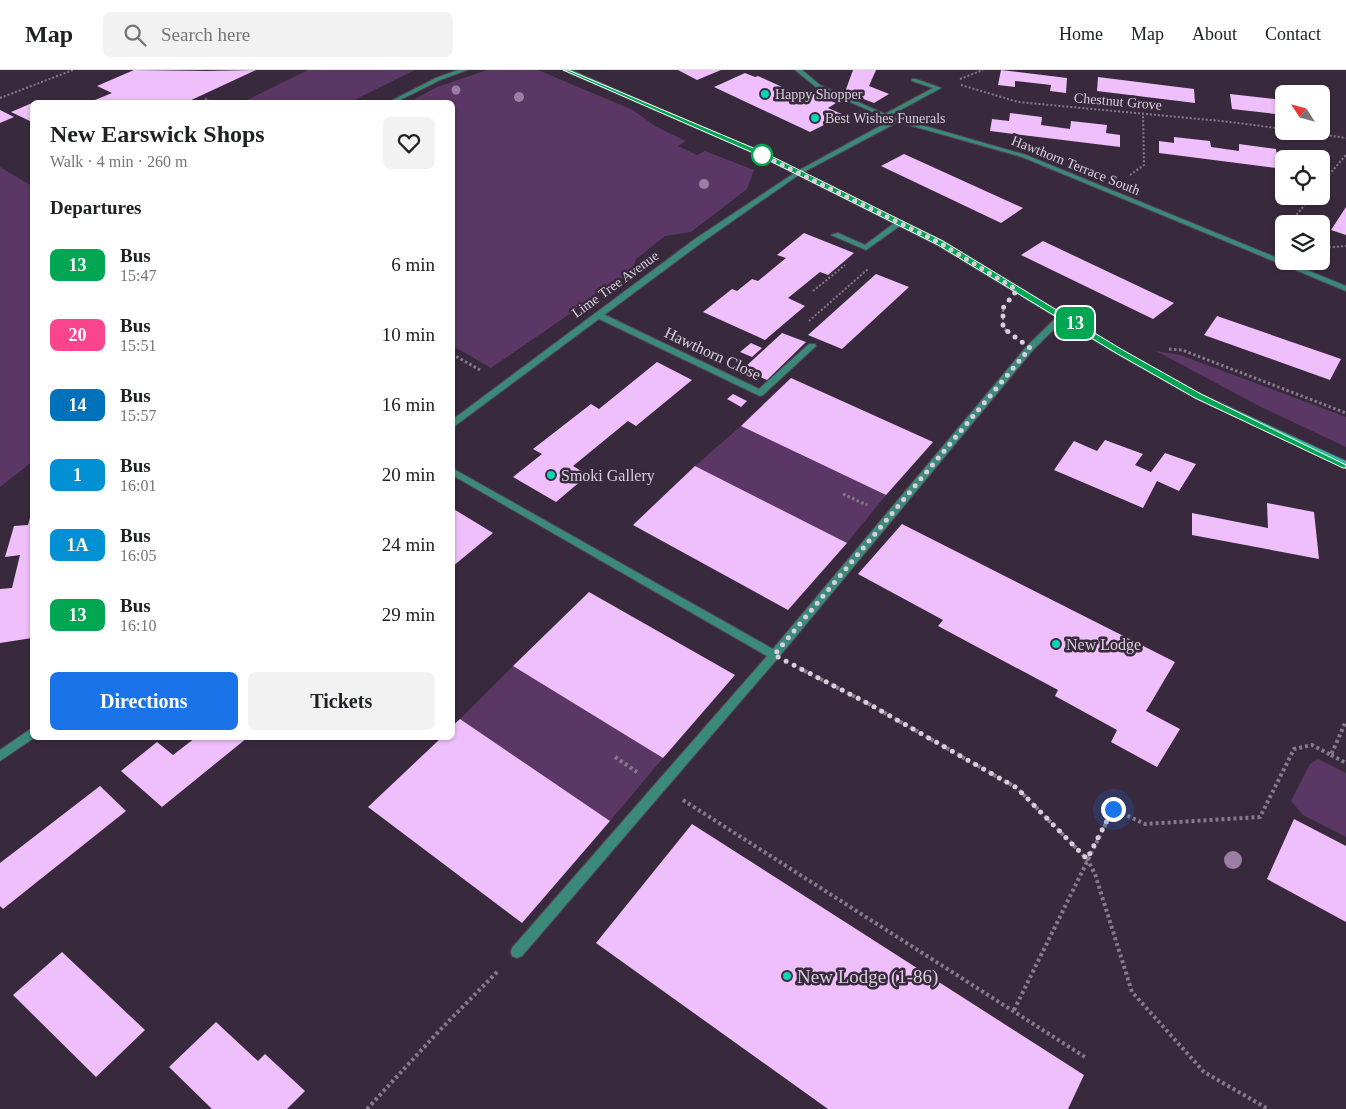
<!DOCTYPE html>
<html lang="en">
<head>
<meta charset="utf-8">
<style>
	body { margin:0; font-family:"Times New Roman",serif; background:#f2f2f2; color:#202124; height:100vh; display:flex; flex-direction:column; font-size:19px; white-space:nowrap }
	* { box-sizing:border-box; margin:0 }
	p { font-size:16px; color:#757577 }
	.icon { flex:none; width:28px; height:28px; fill:none; stroke:currentColor; stroke-width:2; stroke-linecap:round; stroke-linejoin:round }
	.map { position:relative; flex:1; overflow:hidden }
	.side { position:absolute; left:30px; top:30px; width:425px; height:640px; display:flex; flex-direction:column; background:#fff; border-radius:8px; box-shadow:0 1px 4px #0004 }
	.side>* { flex:none }
	.badge { padding:0 10px; border-radius:8px; font-size:18px; line-height:32px }
	.needle { width:32px; rotate:306deg }
	.fabs { position:absolute; left:1275px; top:15px; display:grid; gap:10px }
	.fabs a { display:grid; place-items:center; width:55px; height:55px; border-radius:8px; background:#fff; box-shadow:0 1px 4px #0004; font-size:25px }
	.you { position:absolute; width:25px; height:25px; margin:-12px; border:4px solid #fff; border-radius:50%; background:#1a73e8; box-shadow:0 0 0 8px #1a73e833 }
	.map>.badge { position:absolute; translate:-50% -50%; box-shadow:0 0 0 2px #fff }
	h2 { padding:0 20px; font-size:19px; line-height:45px }
	.round { display:grid; place-items:center; flex:none; width:52px; height:52px; border-radius:8px; background:#f2f2f2 }
	.summary { display:flex; align-items:center; justify-content:space-between; height:85px; padding:0 20px }
	h1 { font-size:24px; font-weight:700; line-height:38px }
	.action { display:flex; gap:10px; margin-top:auto; padding:10px 20px }
	.action a { flex:1; height:58px; border-radius:8px; background:#1a73e8; color:#fff; font-size:20px; font-weight:700; line-height:58px; text-align:center }
	.action a+a { background:#f2f2f2; color:#202124 }
	ul { padding:0; list-style:none }
	li { display:flex; align-items:center; gap:15px; height:70px; padding:0 20px }
	li div { flex:1 }
	li b { display:block; font-size:19px }
	li em { font-style:normal }
	li .badge { min-width:55px; font-weight:700; text-align:center }
	header { display:flex; align-items:center; gap:30px; box-sizing:border-box; height:70px; padding:0 25px; background:#fff; border-bottom:1px solid #e0e0e0 }
	header strong { font-size:24px }
	nav { display:flex; gap:28px; margin-inline-start:auto; font-size:18px }
	.search { width:350px; height:45px; background:#f2f2f2; display:flex; align-items:center; gap:12px; box-sizing:border-box; padding:0 18px; border-radius:8px; color:#757577; font-size:19px }
	.map>svg:first-child { display:block }
</style>
</head>
<body>
<header>
<strong>Map</strong>
<div class="search"><svg class="icon" aria-label="search" viewBox="0 0 24 24"><circle cx="10" cy="10" r="6"/><path d="M15 15l6 6"/></svg>Search here</div>
<nav><a>Home</a><a>Map</a><a>About</a><a>Contact</a></nav>
</header>
<div class="map">
<svg width="1346" height="1039" viewBox="0 0 1346 1039">
	<rect width="100%" height="100%" fill="#38293c"/>
	<!-- green -->
	<g fill="#5b3765">
		<path d="M308 0H415L350 32H243Z"/>
		<path d="M487 0H538L633 40 655 56 686 71 678 76 697 85 705 81 754 100 747 119 691 162 665 166 636 189 631 202 491 298 453 276 452 32H409L437 17Z"/>
		<path d="M0 97 32 116V392L0 417Z"/>
		<path d="M1156 281 1180 285 1346 347V377L1261 337Z"/>
		<path d="M741 356 886 425 847 473 695 396Z"/>
		<path d="M513 596 663 688 610 751 460 649Z"/>
		<path d="M1318 689 1346 703V767L1303 745 1291 731 1310 694Z"/>
	</g>
	<!-- building -->
	<g fill="#efbffb">
		<path d="M134 0 207 1 256 0 187 32H90L112 23 97 16Z"/>
		<path d="M678 0H721L697 10Z"/>
		<path d="M853 0H876L869 16 889 24 874 33 845 22Z"/>
		<path d="M1001 0 1067 8 1066 23 1050 21 1051 15 1015 11V17L998 15Z"/>
		<path d="M745 3 755 7 758 6 793 22 785 26 796 31 811 23 828 30 836 33 828 38 844 45 810 62 714 17Z"/>
		<path d="M1098 7 1194 19 1195 33 1097 21Z"/>
		<path d="M1230 24 1284 30V45L1232 39Z"/>
		<path d="M32 33V52L11 42Z"/>
		<path d="M1321 35H1326L1329 50 1321 49Z"/>
		<path d="M0 40 14 47 0 53Z"/>
		<path d="M1010 43 1042 47 1041 55 1070 59 1071 51 1107 55 1106 63 1120 65V77L990 61 992 49 1009 51Z"/>
		<path d="M1174 67 1210 71 1211 77 1239 81V74L1276 79 1277 86 1293 89H1284V99L1159 83V71L1174 73Z"/>
		<path d="M904 84 1023 138 1001 153 881 96Z"/>
		<path d="M1346 137V165L1331 160Z"/>
		<path d="M804 163 854 183 828 205 820 202 788 228 805 236 765 270 703 242 732 219 737 221 752 209 758 211 786 188 777 185Z"/>
		<path d="M1043 171 1174 233 1153 249 1021 185Z"/>
		<path d="M876 204 909 217 842 279 808 265Z"/>
		<path d="M1217 246 1341 289 1330 310 1204 265Z"/>
		<path d="M782 263 806 272 767 310 743 299Z"/>
		<path d="M751 273 762 278 752 287 740 282Z"/>
		<path d="M657 292 692 310 636 356 628 351 573 396 588 405 556 432 513 407 542 384 533 379 591 334 599 339Z"/>
		<path d="M791 308 933 372 886 425 741 356Z"/>
		<path d="M733 324 747 331 741 337 727 329Z"/>
		<path d="M1105 370 1143 384 1135 395 1151 402 1165 383 1196 394 1179 421 1157 411 1143 438 1054 400 1074 371 1097 381Z"/>
		<path d="M695 396 847 473 788 540 633 455Z"/>
		<path d="M1267 433 1314 442 1319 489 1192 465V443L1268 458Z"/>
		<path d="M452 438 493 463 452 497Z"/>
		<path d="M32 441V568L0 573V519L12 518 20 485 5 487 14 456 28 455Z"/>
		<path d="M902 454 1175 592 1146 641 1180 659 1157 697 1111 672 1117 660 1055 626 1058 620 938 556 943 550 858 504Z"/>
		<path d="M589 522 735 605 663 688 513 596Z"/>
		<path d="M460 649 610 751 522 853 368 737 441 668H452V656Z"/>
		<path d="M195 668H247L162 737 121 701 157 672 173 685Z"/>
		<path d="M100 716 126 741 3 839 0 836V793Z"/>
		<path d="M1294 749 1346 776V852L1267 809Z"/>
		<path d="M692 754 1084 1005 1068 1039H828L596 873Z"/>
		<path d="M62 882 145 960 96 1007 13 925Z"/>
		<path d="M216 952 258 991 265 984 305 1021 287 1039H212L169 997Z"/>
	</g>
	<g fill="none" stroke-linecap="round" stroke-linejoin="round">
		<defs>
			<g id="lane">
				<path d="M912 9H916L941 18 887 47H883V45L933 18 912 11Z"/>
				<path d="M897 151 904 153 866 180 831 165 838 163 865 175Z"/>
				<path d="M595 243H601L759 319 809 274H815L816 276 763 325 760 326 595 247Z"/>
				<path d="M1060 244H1066L1067 246 1033 280 778 588 522 886 517 888 512 886 511 882 512 878 767 586 452 405V398L773 579 1027 276Z"/>
			</g>
			<g id="street">
				<path d="M458 0H467L440 10 396 32H389L436 8Z"/>
				<path d="M795 0H802L820 15 887 45 1026 85 1346 216V221L1022 87 898 52 800 104 701 173 452 358V350L695 169 796 102 891 50 816 17Z"/>
				<path d="M32 658V668H34L0 691V680Z"/>
			</g>
			<path id="secondary" d="M563 0H571L762 83 943 171 1121 279 1201 324 1346 391V398L1195 328 1115 283 937 175 758 85Z"/>
		</defs>
		<!-- lane casing -->
		<use href="#lane" stroke="#524455" stroke-width="2"/>
		<!-- street casing -->
		<use href="#street" stroke="#524455" stroke-width="2"/>
		<!-- secondary casing -->
		<use href="#secondary" stroke="#524455" stroke-width="2"/>
		<!-- path-far2 -->
		<g stroke="#867a89" stroke-width="2" stroke-dasharray="2 2" stroke-linecap="butt">
			<path d="M960 9 983 0"/>
			<path d="M961 15 1018 32 1221 51 1284 59"/>
			<path d="M0 28 73 0"/>
			<path d="M205 29 213 32"/>
			<path d="M1298 61 1346 68"/>
			<path d="M1130 105 1144 95 1143 43"/>
			<path d="M1321 114 1346 85"/>
			<path d="M1289 154 1312 126"/>
			<path d="M1277 165 1284 159"/>
			<path d="M1321 178 1346 176"/>
			<path d="M813 221 845 195"/>
			<path d="M1003 240V256"/>
			<path d="M809 251 868 199"/>
		</g>
		<!-- path-far1 -->
		<g stroke="#867a89" stroke-width="3" stroke-dasharray="2.5 2.5" stroke-linecap="butt">
			<path d="M1003 255V258L1010 263"/>
			<path d="M1169 279 1182 280 1346 343"/>
			<path d="M452 284 480 300"/>
			<path d="M843 424 867 435"/>
		</g>
		<!-- path -->
		<g stroke="#867a89" stroke-width="4" stroke-dasharray="3 3" stroke-linecap="butt">
			<path d="M799 598 869 634 1017 718 1087 789 1095 804 1132 922 1204 1002 1268 1039"/>
			<path d="M1331 685 1346 693"/>
			<path d="M615 687 637 702"/>
			<path d="M683 730 1085 987"/>
			<path d="M1014 940 1113 739 1145 754 1260 747 1294 679 1312 675 1331 685 1346 651"/>
			<path d="M367 1039 439 961 499 900"/>
		</g>
		<!-- lane -->
		<use href="#lane" fill="#3b8978" fill-rule="evenodd"/>
		<!-- street -->
		<use href="#street" fill="#3b8978" fill-rule="evenodd"/>
		<!-- secondary -->
		<use href="#secondary" fill="#2dbca1" fill-rule="evenodd"/>
	</g>
	<!-- trees -->
	<g fill="#9c7da4">
		<circle cx="456" cy="20" r="4.5"/>
		<circle cx="519" cy="27" r="5"/>
		<circle cx="704" cy="114" r="5"/>
		<circle cx="1233" cy="790" r="9"/>
	</g>
	<!-- line -->
	<path fill="#00a651" stroke="#fff" d="M563 0H568L763 82 943 171 1121 279 1201 324 1346 395V398H1343L1195 328 1116 283 938 175 758 85Z"/>
	<g fill="none" stroke-linecap="round" stroke-linejoin="round">
		<!-- walk -->
		<path stroke="#d8cfdb" stroke-width="5" stroke-dasharray="0 9" d="M762 85 760 84 940 173 1017 220 1003 238V258L1030 278 774 585 869 634 1017 718 1087 789 1113 739"/>
	</g>
	<!-- markers -->
	<g fill="#0bd5b5" stroke="#38293c" stroke-width="2">
		<circle cx="765" cy="24" r="5"/>
		<circle cx="815" cy="48" r="5"/>
		<circle cx="551" cy="405" r="5"/>
		<circle cx="1056" cy="574" r="5"/>
		<circle cx="787" cy="906" r="5"/>
	</g>
	<circle fill="#fff" stroke="#00a651" stroke-width="2.5" cx="762" cy="85" r="10"/>
	<g text-anchor="middle" stroke-width="5" stroke-linejoin="round" paint-order="stroke">
		<!-- far-poi labels -->
		<g font-size="14" fill="#d8cfdb" stroke="#38293c" text-anchor="start">
			<text x="775" y="29">Happy Shopper</text>
			<text x="825" y="53">Best Wishes Funerals</text>
		</g>
		<!-- far-street labels -->
		<g font-size="14" fill="#d8cfdb" stroke="#38293c">
			<text transform="translate(1118 31) rotate(5)" y="5">Chestnut Grove</text>
			<text transform="translate(1076 95) rotate(22)" y="5">Hawthorn Terrace South</text>
			<text transform="translate(615 214) rotate(-36)" y="5">Lime Tree Avenue</text>
		</g>
		<!-- street labels -->
		<g font-size="16" fill="#d8cfdb" stroke="#38293c">
			<text transform="translate(713 283) rotate(25)" y="6">Hawthorn Close</text>
		</g>
		<!-- poi labels -->
		<g font-size="16" fill="#d8cfdb" stroke="#38293c" text-anchor="start">
			<text x="561" y="411">Smoki Gallery</text>
			<text x="1066" y="580">New Lodge</text>
		</g>
		<!-- near-poi labels -->
		<g font-size="19" fill="#d8cfdb" stroke="#38293c" text-anchor="start">
			<text x="797" y="913">New Lodge (1-86)</text>
		</g>
	</g>
</svg>
<div class="fabs">
<a><svg class="needle" viewBox="-14 -14 28 28"><path d="M0-13l5 13h-10z" fill="#e53935"/><path d="M0 13l5-13h-10z" fill="#757577"/></svg></a>
<a><svg class="icon" aria-label="locate" viewBox="0 0 24 24"><circle cx="12" cy="12" r="6"/><path d="M12 2v4M12 18v4M2 12h4M18 12h4"/></svg></a>
<a><svg class="icon" aria-label="layers" viewBox="0 0 24 24"><path d="M12 4l9 5-9 5-9-5zM3 14l9 5 9-5"/></svg></a>
</div>
<div class="you" style="left:1113px;top:739px"></div>
<b class="badge" style="left:1075px;top:253px;background:#00a651;color:#fff">13</b>
<section class="side">
<div class="summary"><div><h1>New Earswick Shops</h1><p>Walk · 4 min · 260 m</p></div><a class="round"><svg class="icon" aria-label="heart" viewBox="0 0 24 24"><path d="M12 20l-8-8c-3-5 5-10 8-4 3-6 11-1 8 4z"/></svg></a></div>
<h2>Departures</h2>
<ul>
<li><span class="badge" style="background:#00a651;color:#fff">13</span><div><b>Bus</b><p>15:47</p></div><em>6 min</em></li>
<li><span class="badge" style="background:#fa448c;color:#fff">20</span><div><b>Bus</b><p>15:51</p></div><em>10 min</em></li>
<li><span class="badge" style="background:#0072bc;color:#fff">14</span><div><b>Bus</b><p>15:57</p></div><em>16 min</em></li>
<li><span class="badge" style="background:#0090d3;color:#fff">1</span><div><b>Bus</b><p>16:01</p></div><em>20 min</em></li>
<li><span class="badge" style="background:#0090d3;color:#fff">1A</span><div><b>Bus</b><p>16:05</p></div><em>24 min</em></li>
<li><span class="badge" style="background:#00a651;color:#fff">13</span><div><b>Bus</b><p>16:10</p></div><em>29 min</em></li>
</ul>
<div class="action"><a>Directions</a><a>Tickets</a></div>
</section>
</div>
</body>
</html>
